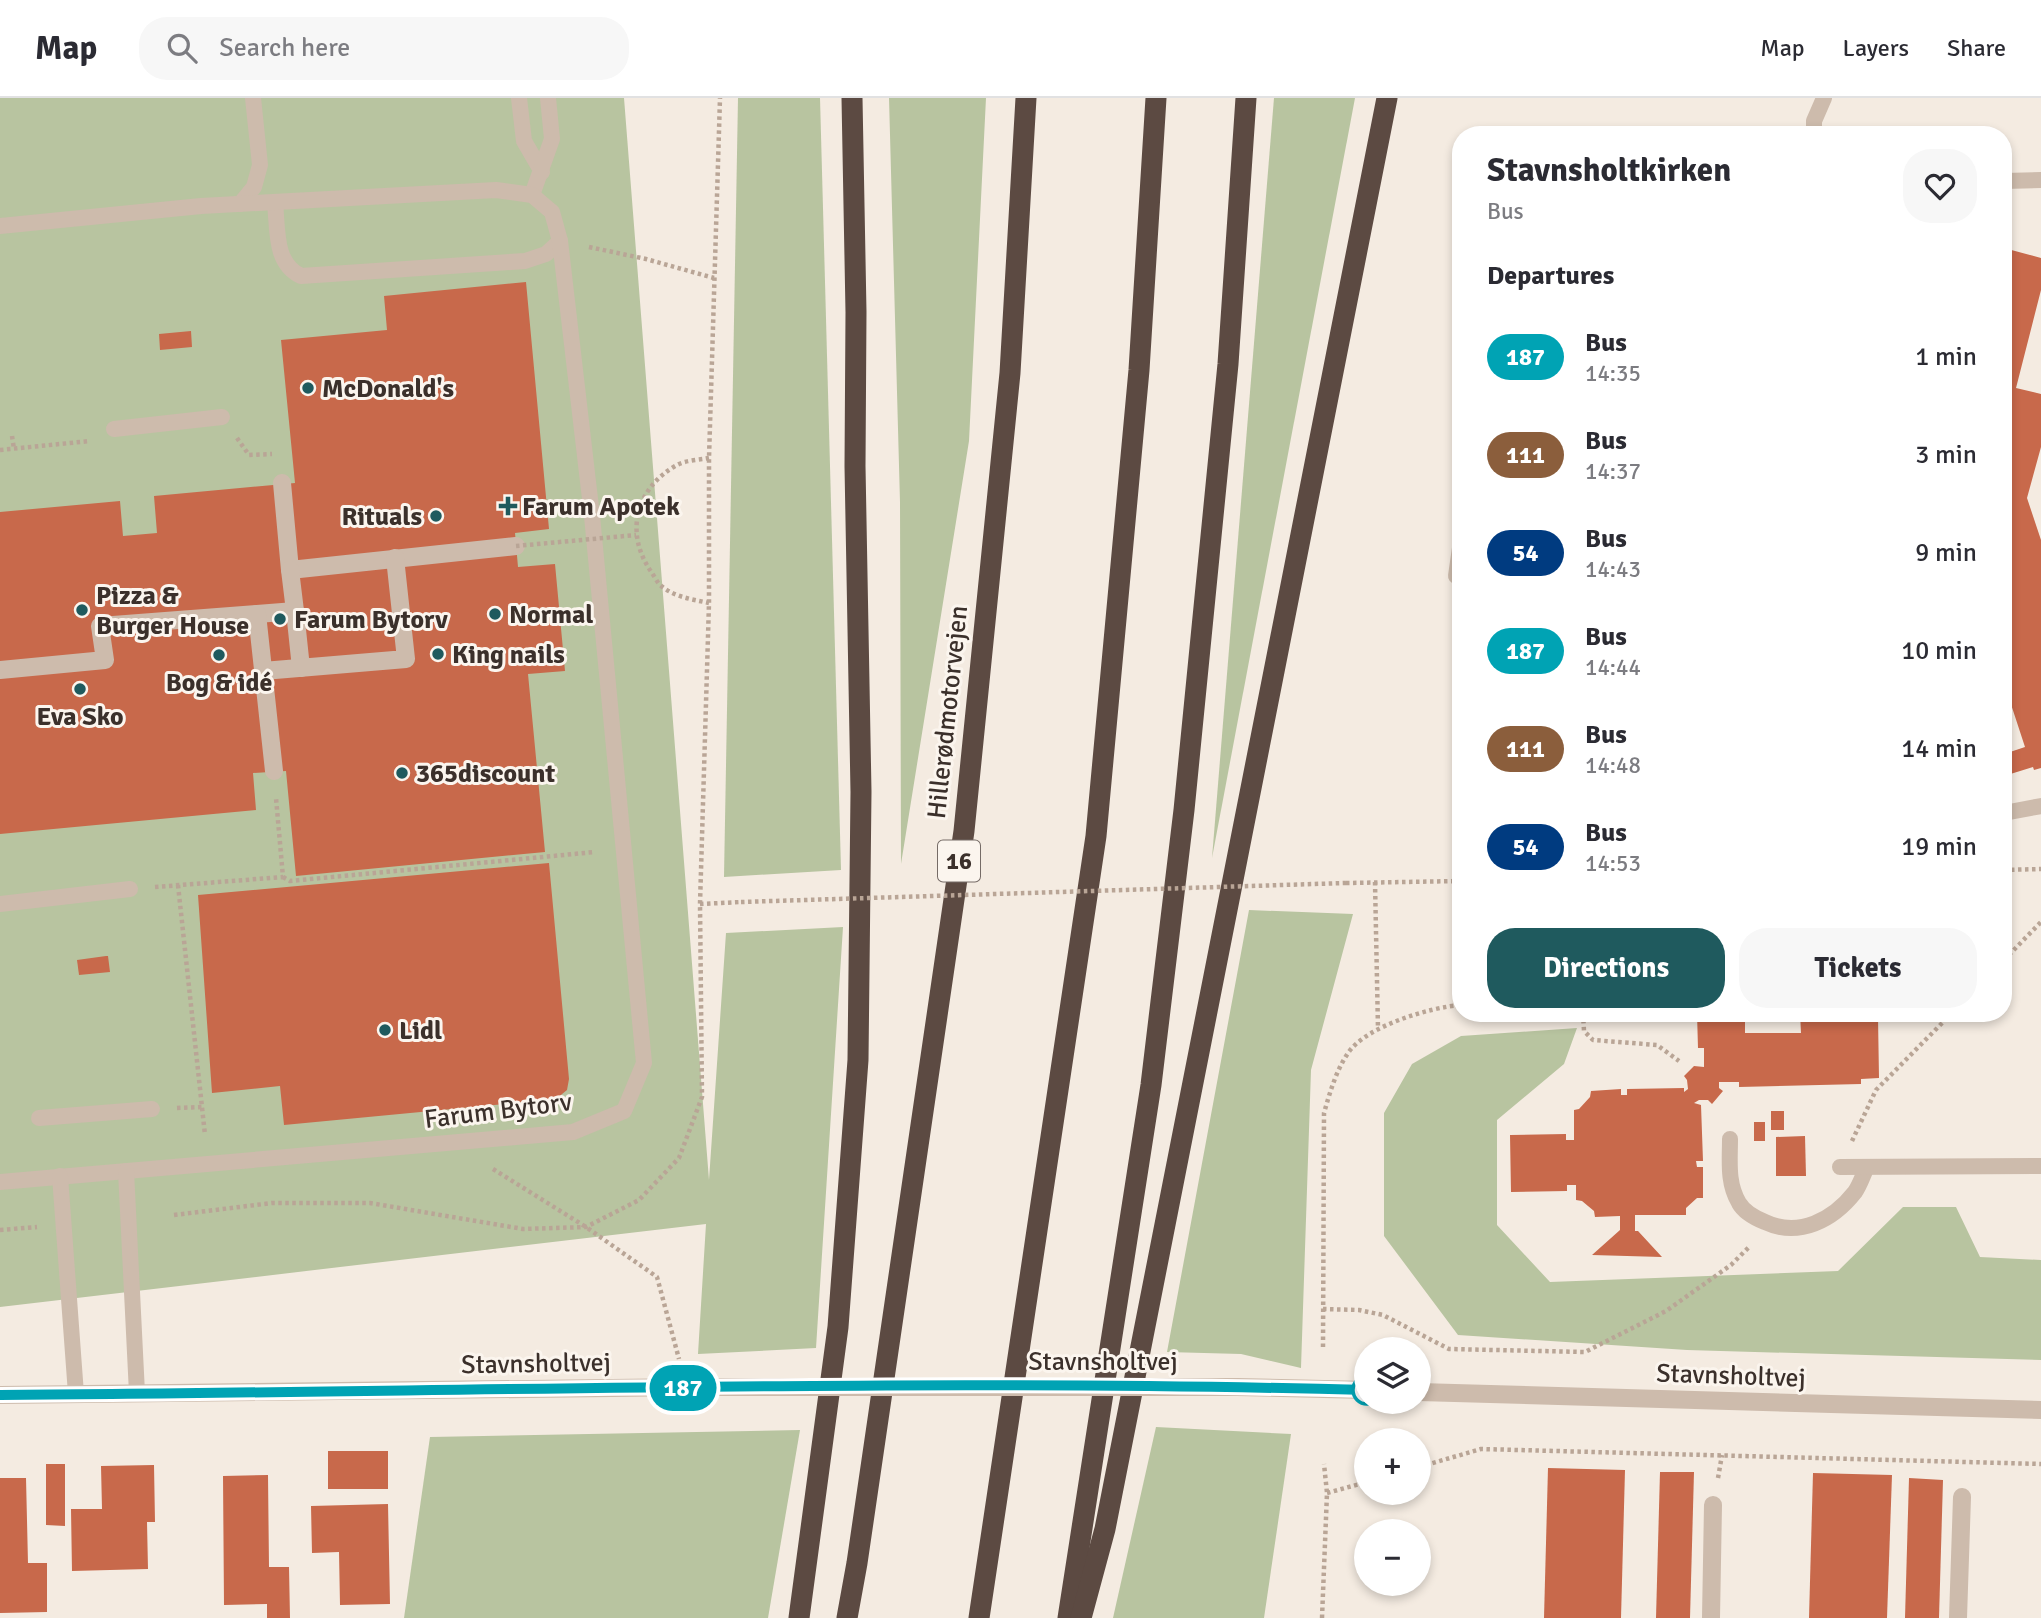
<!DOCTYPE html>
<html lang="en">
<head>
<meta charset="utf-8">
<style>
	body { margin:0; font-family:Signika,sans-serif; background:#f7f7f7; color:#2b2b33; height:100vh; display:flex; flex-direction:column; font-size:26px; white-space:nowrap }
	* { box-sizing:border-box; margin:0 }
	p { font-size:23px; color:#7c7c81 }
	.icon { flex:none; width:38px; height:38px; fill:none; stroke:currentColor; stroke-width:2; stroke-linecap:round; stroke-linejoin:round }
	.map { position:relative; flex:1; overflow:hidden }
	.details { position:absolute; left:1452px; top:28px; width:560px; height:896px; display:flex; flex-direction:column; background:#fff; border-radius:28px; box-shadow:0 4px 10px #0003 }
	.details>* { flex:none }
	.badge { padding:0 14px; border-radius:23px; font-size:24px; line-height:46px }
	.controls { position:absolute; left:1354px; top:1239px; display:grid; gap:14px }
	.controls a { display:grid; place-items:center; width:77px; height:77px; border-radius:50%; background:#fff; box-shadow:0 4px 10px #0003; font-size:35px }
	.map>.badge { position:absolute; translate:-50% -50%; box-shadow:0 0 0 4px #fff }
	h2 { padding:0 35px; font-size:26px; line-height:63px }
	.round { display:grid; place-items:center; flex:none; width:74px; height:74px; border-radius:28px; background:#f7f7f7 }
	.headline { display:flex; align-items:center; justify-content:space-between; height:119px; padding:0 35px }
	h1 { font-size:33px; font-weight:700; line-height:52px }
	.primary-button { display:flex; gap:14px; margin-top:auto; padding:14px 35px }
	.primary-button a { flex:1; height:80px; border-radius:28px; background:#1f5a5e; color:#fff; font-size:28px; font-weight:700; line-height:80px; text-align:center }
	.primary-button a+a { background:#f7f7f7; color:#2b2b33 }
	ul { padding:0; list-style:none }
	li { display:flex; align-items:center; gap:21px; height:98px; padding:0 35px }
	li div { flex:1 }
	li b { display:block; font-size:26px }
	li em { font-style:normal }
	li .badge { min-width:77px; font-weight:700; text-align:center }
	header { display:flex; align-items:center; gap:42px; box-sizing:border-box; height:98px; padding:0 35px; background:#fff; border-bottom:2px solid #e1e1e2 }
	header strong { font-size:33px }
	nav { display:flex; gap:38px; margin-inline-start:auto; font-size:24px }
	.search { width:490px; height:63px; background:#f7f7f7; display:flex; align-items:center; gap:18px; box-sizing:border-box; padding:0 24px; border-radius:28px; color:#7c7c81; font-size:26px }
	.map>svg:first-child { display:block }
</style>
</head>
<body>
<header>
<strong>Map</strong>
<div class="search"><svg class="icon" aria-label="search" viewBox="0 0 24 24"><circle cx="10" cy="10" r="6"/><path d="M15 15l6 6"/></svg>Search here</div>
<nav><a>Map</a><a>Layers</a><a>Share</a></nav>
</header>
<div class="map">
<svg width="2041" height="1520" viewBox="0 0 2041 1520">
	<rect width="100%" height="100%" fill="#f4ebe1"/>
	<!-- green -->
	<g fill="#b8c4a0">
		<path d="M0 0H624L709 1082 726 835 843 829 816 1250 698 1256 706 1126 0 1209Z"/>
		<path d="M738 0H820L841 772 724 779Z"/>
		<path d="M889 0H986L969 343 901 766 900 404Z"/>
		<path d="M1274 0H1355L1212 760Z"/>
		<path d="M1249 812 1353 816 1311 972 1301 1270 1241 1256 1167 1254Z"/>
		<path d="M1577 930 1564 966 1497 1022V1127L1550 1184 1838 1173 1903 1109H1956L1980 1159 2041 1162V1262L1687 1252 1458 1237 1384 1138V1015L1412 966 1461 938Z"/>
		<path d="M1156 1329 1291 1336 1264 1520H1113Z"/>
		<path d="M800 1332 768 1520H404L430 1339Z"/>
	</g>
	<!-- building -->
	<g fill="#c8694b">
		<path d="M2004 150 2041 160V192L2016 290 2041 296V349L2027 400 2041 442V670L2034 672 2033 669 2004 678V656L2025 649 2004 585Z"/>
		<path d="M526 184 549 431 515 435 518 469 555 466 565 573 528 576 545 754 296 778 286 673 253 675 256 712 0 736V414L120 403 123 438 157 435 154 398 295 385 281 242 387 232 384 198Z"/>
		<path d="M191 233 192 249 160 252 159 236Z"/>
		<path d="M1457 517H1461V586H1459Z"/>
		<path d="M549 765 569 981 567 992 556 1001 284 1027 280 988 212 995 198 797Z"/>
		<path d="M106 858H108L110 874 79 877 77 862Z"/>
		<path d="M1697 915H1745V935H1801L1800 915H1880V919H1878L1879 980 1861 981V986L1739 989V984H1719V990L1723 993 1712 1006 1708 1002H1699L1694 1005 1701 1007 1703 1063H1696L1697 1069H1703V1100H1697L1686 1110V1117H1635V1133H1638L1662 1159 1592 1157 1620 1132V1118L1595 1119 1594 1113 1582 1103 1576 1102V1087H1567V1093L1511 1094 1510 1037 1566 1036V1042H1574V1012L1579 1011 1590 999 1591 993 1621 991V997H1627V991L1684 990V994L1688 991 1687 982 1684 978 1694 968 1704 969V950H1698Z"/>
		<rect x="1771" y="1013" width="13" height="19"/>
		<rect x="1754" y="1024" width="11" height="19"/>
		<path d="M1805 1038 1806 1078H1776V1039Z"/>
		<rect x="328" y="1353" width="60" height="38"/>
		<path d="M46 1366H65V1428L46 1427Z"/>
		<path d="M154 1367 155 1424H147L148 1471 72 1473 71 1411H102L101 1368Z"/>
		<path d="M1548 1370 1625 1372 1621 1520H1544Z"/>
		<path d="M1660 1374H1694L1690 1520H1656Z"/>
		<path d="M1813 1375 1892 1377 1887 1520H1809Z"/>
		<path d="M268 1377 269 1469H289L290 1520H267V1506L224 1507 223 1378Z"/>
		<path d="M0 1380H26L28 1465H47V1514L0 1515Z"/>
		<path d="M1909 1380 1943 1382 1939 1520H1905Z"/>
		<path d="M388 1406 390 1506 340 1507 339 1454 312 1455 311 1408Z"/>
	</g>
	<g fill="none" stroke-linecap="round" stroke-linejoin="round">
		<!-- path -->
		<g stroke="#b9a596" stroke-width="4.5" stroke-dasharray="3.5 3.5" stroke-linecap="butt">
			<path d="M589 149 646 161 714 180"/>
			<path d="M12 338 14 351"/>
			<path d="M237 340 249 357 272 356"/>
			<path d="M0 352 90 343"/>
			<path d="M709 360C699 362 686 362 677 367 637 389 624 433 650 472 653 476 656 482 659 486 673 499 691 501 709 505"/>
			<path d="M2004 772 2041 771"/>
			<path d="M283 779 290 783 595 754"/>
			<path d="M1375 784 1378 931"/>
			<path d="M1346 785 1461 783"/>
			<path d="M178 787 205 1037"/>
			<path d="M155 789 283 779 276 700"/>
			<path d="M700 806 741 804"/>
			<path d="M2004 862 2041 824"/>
			<path d="M1583 915 1584 933 1593 942 1657 947 1679 963"/>
			<path d="M177 1010 202 1009"/>
			<path d="M1852 1043 1876 992 1952 915"/>
			<path d="M493 1071 586 1129 657 1179 679 1261"/>
			<path d="M174 1117 272 1105H370L523 1131 586 1129 639 1102 679 1060 702 999 700 806 709 505V360L720 0"/>
			<path d="M0 1132 37 1129"/>
			<path d="M1323 1211 1359 1212 1383 1217 1449 1251 1585 1254 1666 1213 1731 1167 1750 1148"/>
			<path d="M1323 1249 1324 1015C1330 994 1336 973 1348 955 1366 928 1431 909 1461 907"/>
			<path d="M1419 1369 1481 1351 2041 1366"/>
			<path d="M1718 1380 1722 1357"/>
			<path d="M1327 1395 1367 1384"/>
			<path d="M1322 1520 1327 1395 1324 1366"/>
		</g>
		<!-- service -->
		<g stroke="#cdbbac" stroke-width="16">
			<path d="M519 0 524 43 542 74"/>
			<path d="M1814 37V23L1824 0"/>
			<path d="M2004 83 2041 82"/>
			<path d="M532 97 552 41 548 0"/>
			<path d="M275 105C278 132 274 165 301 178L525 163 546 156 560 143"/>
			<path d="M240 106 254 89 260 67 253 0"/>
			<path d="M0 128 201 108 496 92 532 97 552 114 560 143 592 418 644 965 624 1013 573 1034 0 1084"/>
			<path d="M114 331 222 319"/>
			<path d="M1456 478 1461 443"/>
			<path d="M2004 715 2041 708"/>
			<path d="M0 806 130 791"/>
			<path d="M39 1020 152 1011"/>
			<path d="M1730 1041C1730 1063 1727 1085 1739 1105 1744 1114 1755 1120 1765 1124 1799 1140 1833 1122 1855 1094 1860 1087 1863 1077 1867 1069"/>
			<path d="M1840 1069 2041 1068"/>
			<path d="M126 1073 137 1295"/>
			<path d="M60 1078 76 1296"/>
		</g>
		<!-- pedestrian -->
		<g stroke="#cdbbac" stroke-width="18">
			<path d="M282 385 290 472 516 448"/>
			<path d="M295 513 301 570"/>
			<path d="M257 516 295 513 290 472"/>
			<path d="M0 572 105 562 100 528 257 516 274 673"/>
			<path d="M263 573 406 561 395 460"/>
		</g>
		<!-- minor -->
		<g stroke="#cdbbac" stroke-width="18">
			<path d="M1711 1520 1713 1407"/>
			<path d="M1958 1520 1962 1399"/>
		</g>
		<!-- tertiary -->
		<g stroke="#cdbbac" stroke-width="18">
			<path d="M1237 1289 1367 1292"/>
			<path d="M1419 1294 2041 1312"/>
			<path d="M0 1297 694 1289"/>
		</g>
		<!-- motorway -->
		<g stroke="#5c4a42" stroke-width="21">
			<path d="M799 1520 838 1229 858 962 861 694 855 368 856 214 852 0"/>
			<path d="M847 1520 857 1465 964 733 1010 275 1026 0"/>
			<path d="M979 1520 1096 738 1139 272 1156 0"/>
			<path d="M1068 1520 1151 987 1184 712 1228 266 1246 0"/>
			<path d="M1081 1520 1105 1431 1387 0"/>
		</g>
		<!-- path-bridge -->
		<g stroke="#b9a596" stroke-width="4.5" stroke-dasharray="3.5 3.5" stroke-linecap="butt">
			<path d="M516 448 636 437"/>
			<path d="M741 804 1346 785"/>
		</g>
		<!-- tertiary-bridge -->
		<path stroke="#cdbbac" stroke-width="18" d="M694 1289H1237"/>
	</g>
	<g fill="none" stroke-linecap="round" stroke-linejoin="round">
		<defs>
			<path id="line" d="M0 1297C455 1294 911 1280 1367 1292"/>
		</defs>
		<!-- line casing -->
		<use href="#line" stroke="#fff" stroke-width="16"/>
		<!-- line -->
		<use href="#line" stroke="#00a3b4" stroke-width="10"/>
	</g>
	<!-- markers -->
	<g fill="#1f5a5e" stroke="#fbf5ee" stroke-width="2.5">
		<circle cx="308" cy="290" r="7"/>
		<path d="M504.5 397.5h7v7h7v7h-7v7h-7v-7h-7v-7h7z"/>
		<circle cx="436" cy="418" r="7"/>
		<circle cx="82" cy="512" r="7"/>
		<circle cx="495" cy="516" r="7"/>
		<circle cx="280" cy="521" r="7"/>
		<circle cx="438" cy="556" r="7"/>
		<circle cx="219" cy="557" r="7"/>
		<circle cx="80" cy="591" r="7"/>
		<circle cx="402" cy="675" r="7"/>
		<circle cx="385" cy="932" r="7"/>
	</g>
	<circle fill="#fff" stroke="#00a3b4" stroke-width="3.5" cx="1367" cy="1292" r="14"/>
	<g text-anchor="middle" stroke-width="6" stroke-linejoin="round" paint-order="stroke">
		<!-- shield labels -->
		<rect fill="#fbf5ee" stroke="#756b66" stroke-width="2" x="938" y="742.5" width="42" height="41" rx="5"/>
		<g font-size="24" font-weight="bold" fill="#3b302b">
			<text x="959" y="771">16</text>
		</g>
		<!-- poi labels -->
		<g font-size="26" font-weight="bold" fill="#3b302b" stroke="#fbf5ee" text-anchor="start">
			<text x="322" y="299">McDonald's</text>
			<text x="522" y="417">Farum Apotek</text>
			<text x="422" y="427" text-anchor="end">Rituals</text>
			<text x="96" y="506">Pizza &amp;<tspan x="96" dy="30">Burger House</tspan></text>
			<text x="509" y="525">Normal</text>
			<text x="294" y="530">Farum Bytorv</text>
			<text x="452" y="565">King nails</text>
			<text x="219" y="593" text-anchor="middle">Bog &amp; idé</text>
			<text x="80" y="627" text-anchor="middle">Eva Sko</text>
			<text x="416" y="684">365discount</text>
			<text x="399" y="941">Lidl</text>
		</g>
		<!-- street labels -->
		<g font-size="26" fill="#3b302b" stroke="#fbf5ee">
			<text transform="translate(947 614) rotate(-84)" y="9">Hillerødmotorvejen</text>
			<text transform="translate(498 1012) rotate(-7)" y="9">Farum Bytorv</text>
			<text x="1103" y="1272">Stavnsholtvej</text>
			<text transform="translate(536 1265) rotate(-1)" y="9">Stavnsholtvej</text>
			<text transform="translate(1731 1277) rotate(2)" y="9">Stavnsholtvej</text>
		</g>
	</g>
</svg>
<div class="controls">
<a><svg class="icon" aria-label="layers" viewBox="0 0 24 24"><path d="M12 4l9 5-9 5-9-5zM3 14l9 5 9-5"/></svg></a>
<a>+</a>
<a>−</a>
</div>
<b class="badge" style="left:683px;top:1290px;background:#00a3b4;color:#fff">187</b>
<section class="details">
<div class="headline"><div><h1>Stavnsholtkirken</h1><p>Bus</p></div><a class="round"><svg class="icon" aria-label="heart" viewBox="0 0 24 24"><path d="M12 20l-8-8c-3-5 5-10 8-4 3-6 11-1 8 4z"/></svg></a></div>
<h2>Departures</h2>
<ul>
<li><span class="badge" style="background:#00a3b4;color:#fff">187</span><div><b>Bus</b><p>14:35</p></div><em>1 min</em></li>
<li><span class="badge" style="background:#8b5e3c;color:#fff">111</span><div><b>Bus</b><p>14:37</p></div><em>3 min</em></li>
<li><span class="badge" style="background:#003b80;color:#fff">54</span><div><b>Bus</b><p>14:43</p></div><em>9 min</em></li>
<li><span class="badge" style="background:#00a3b4;color:#fff">187</span><div><b>Bus</b><p>14:44</p></div><em>10 min</em></li>
<li><span class="badge" style="background:#8b5e3c;color:#fff">111</span><div><b>Bus</b><p>14:48</p></div><em>14 min</em></li>
<li><span class="badge" style="background:#003b80;color:#fff">54</span><div><b>Bus</b><p>14:53</p></div><em>19 min</em></li>
</ul>
<div class="primary-button"><a>Directions</a><a>Tickets</a></div>
</section>
</div>
</body>
</html>
